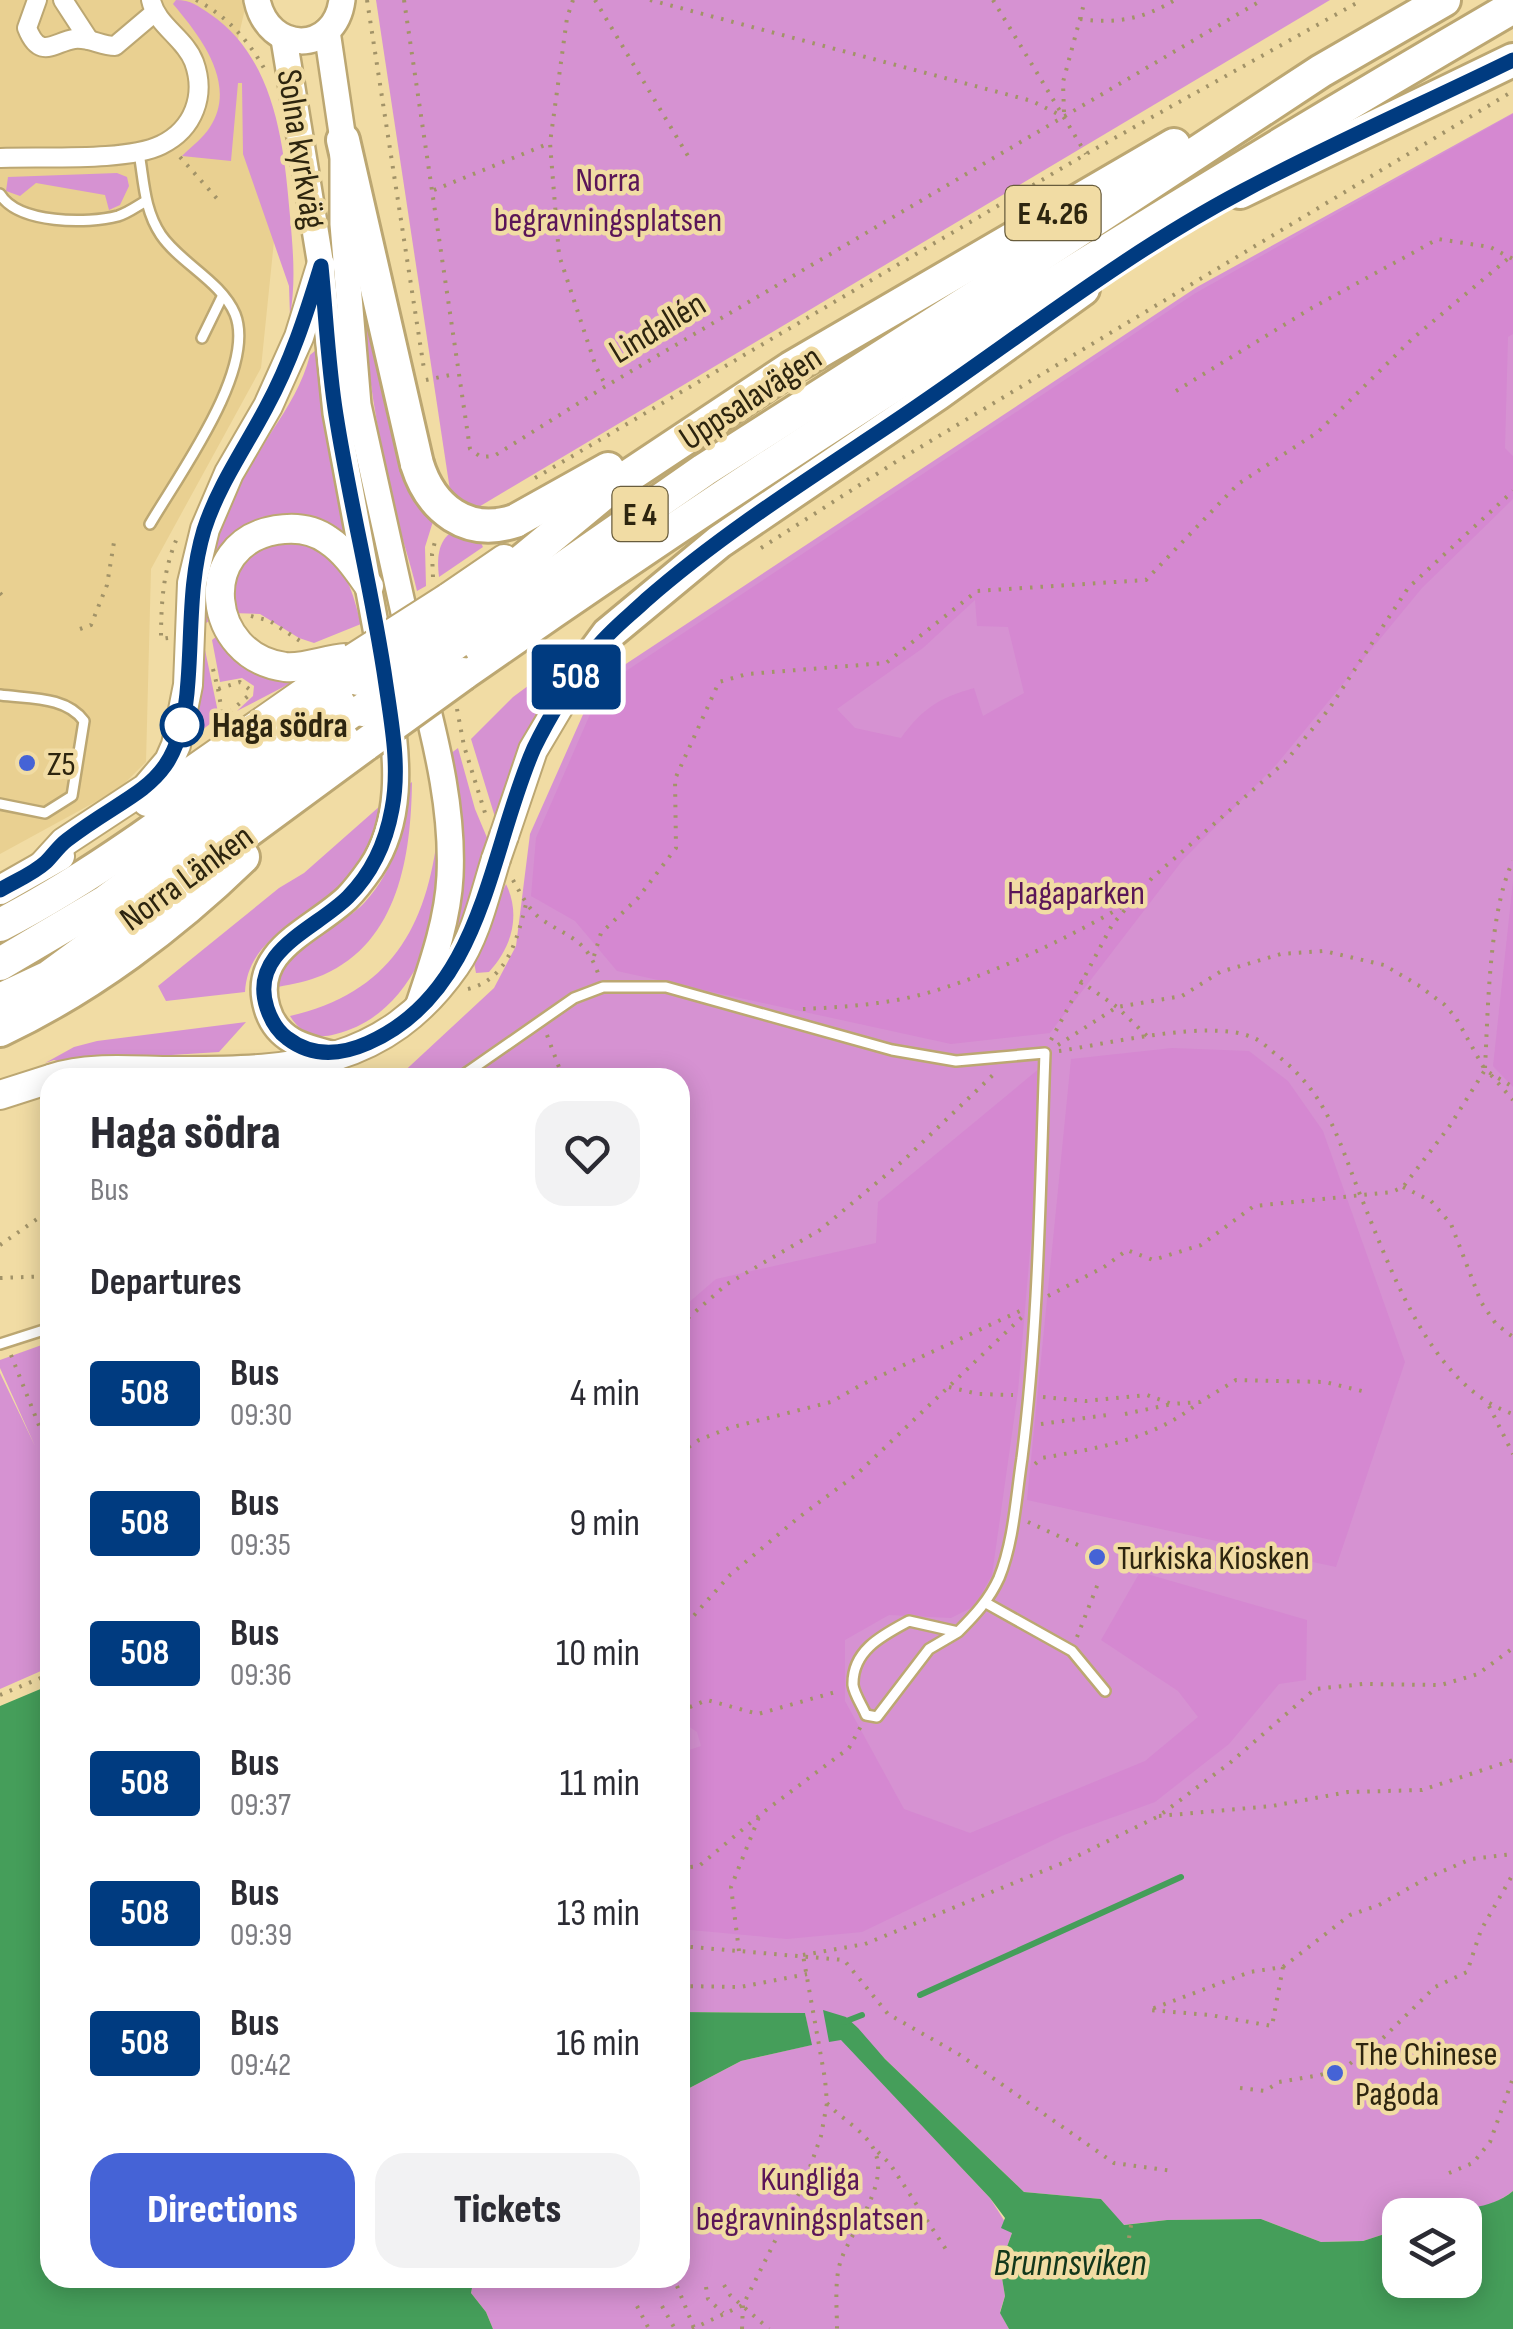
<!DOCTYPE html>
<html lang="en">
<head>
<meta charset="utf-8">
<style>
	body { margin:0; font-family:"Sofia Sans Condensed",sans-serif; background:#f2f2f3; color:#2b2b33; height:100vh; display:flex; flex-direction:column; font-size:38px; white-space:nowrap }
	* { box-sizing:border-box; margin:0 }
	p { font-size:32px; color:#7c7c81 }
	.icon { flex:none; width:55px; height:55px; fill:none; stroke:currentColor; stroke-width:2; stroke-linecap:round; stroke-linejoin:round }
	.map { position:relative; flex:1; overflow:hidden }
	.drawer { position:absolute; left:40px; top:1068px; width:650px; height:1220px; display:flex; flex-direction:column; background:#fff; border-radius:30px; box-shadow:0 5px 25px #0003 }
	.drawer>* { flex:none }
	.badge { padding:0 20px; border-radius:8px; font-size:35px; line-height:65px }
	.controls { position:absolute; left:1382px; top:2198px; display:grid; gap:20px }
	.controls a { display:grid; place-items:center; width:100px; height:100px; border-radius:20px; background:#fff; box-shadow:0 5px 25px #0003; font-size:50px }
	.map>.badge { position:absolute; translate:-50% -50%; box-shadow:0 0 0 5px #fff }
	h2 { padding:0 50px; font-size:38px; line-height:90px }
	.round { display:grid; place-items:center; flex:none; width:105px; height:105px; border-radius:30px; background:#f2f2f3 }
	.summary { display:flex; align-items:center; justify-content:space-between; height:170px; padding:0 50px }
	h1 { font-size:48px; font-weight:800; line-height:75px }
	.primary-button { display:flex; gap:20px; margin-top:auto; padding:20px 50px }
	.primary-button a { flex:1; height:115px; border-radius:30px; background:#4563d6; color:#fff; font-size:40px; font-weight:800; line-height:115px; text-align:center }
	.primary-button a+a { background:#f2f2f3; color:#2b2b33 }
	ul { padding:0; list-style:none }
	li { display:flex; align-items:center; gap:30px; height:130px; padding:0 50px }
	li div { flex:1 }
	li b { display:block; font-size:38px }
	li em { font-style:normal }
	li .badge { min-width:110px; font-weight:700; text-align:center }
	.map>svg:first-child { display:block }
</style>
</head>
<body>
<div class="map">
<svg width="1513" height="2329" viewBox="0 0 1513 2329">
	<rect width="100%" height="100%" fill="#f1dca4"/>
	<!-- built -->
	<path fill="#e9d091" d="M0 0H247L235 52 278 202 261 368 151 569 146 762 119 789 0 854Z"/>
	<!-- green -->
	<g fill="#d692d2">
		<path d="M176 0C191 0 198 6 210 14 275 58 284 144 290 216 293 250 296 282 290 316L289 286 243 154 242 83H238L231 161 182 156C191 147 204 137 210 127 238 84 200 36 173 4Z"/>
		<path d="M376 0H1330L472 511 451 497Z"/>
		<path d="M1513 113V2191C1483 2215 1437 2215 1400 2215V2229L1363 2241 1321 2242 1261 2219 1167 2220 1123 2225 1101 2199 1024 2192 885 2059 846 2017 841 2039 990 2198 1012 2233 1000 2266 1005 2296 1000 2312 1009 2329H493L486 2312 471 2293 473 2283 484 2278H680V2093L741 2061 811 2045 805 2013 680 2012V1078H397L494 988 516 946 530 834 597 683 1197 287Z"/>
		<path d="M117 173 127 177 129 186 120 205 109 210 105 195 36 183 20 196 6 191 8 177Z"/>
		<path d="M359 232 435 515 425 547 426 586 417 591C409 556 396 522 389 486 372 403 359 318 359 232Z"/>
		<path d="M316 350 328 443 349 548 264 522 212 619 203 625C197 553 235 490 272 431 288 407 303 383 310 355Z"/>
		<path d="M453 531 480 541 483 547 439 577C437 560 437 541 453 531Z"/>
		<path d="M283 538C294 541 311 542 321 548 346 563 354 598 361 624L314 643 299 638 260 614 232 613C227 565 242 556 283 538Z"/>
		<path d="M218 635 236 658 291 679 289 684 237 711 253 696 254 686 242 678 220 682 212 640Z"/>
		<path d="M204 645 219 717 189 740 203 670Z"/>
		<path d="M582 646 532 723 515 757 495 817 471 739 513 697Z"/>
		<path d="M458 748 475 809 488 840 463 921 444 957 450 754Z"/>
		<path d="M412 782C411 855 399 942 323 975 309 981 293 984 278 987 279 946 341 929 365 902 394 871 406 827 407 786Z"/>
		<path d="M380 806C374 835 364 863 344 885 310 920 248 934 245 992L166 1001 158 986 279 888 304 873Z"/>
		<path d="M438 831C439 850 444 874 441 893 431 953 400 1018 336 1034 315 1040 301 1034 290 1016 390 993 427 928 438 831Z"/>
		<path d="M506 884C521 915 512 947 489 972L476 973 473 957Z"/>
		<path d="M246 1022 219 1052 61 1062 54 1060 45 1063 74 1047 97 1041Z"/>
		<path d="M50 1342V1667L0 1689V1373L35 1446 0 1368V1360Z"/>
	</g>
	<!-- forest -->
	<g fill="#d588d1" fill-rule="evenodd">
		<path d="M1513 114V334L1508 337 1505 448 1513 456V499L1422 588 1276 765 1182 861 1050 1033 951 1044 617 971 575 921 531 896 536 838 602 687 1194 294ZM975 600 977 626 1008 627 1024 693 983 716 974 688C939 698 923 708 901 738L855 728 837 709 923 648Z"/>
		<path d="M1513 881V1087L1493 1066Z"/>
		<path d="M1172 1048 1249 1051 1288 1081 1323 1131 1405 1362 1336 1567 1027 1500 1071 1059Z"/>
		<path d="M1046 1063 1018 1391 992 1575 975 1606 951 1618 889 1615 845 1640V1701L904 1809 970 1833 1145 1761 1198 1717 1178 1691 1101 1640 1140 1572 1307 1620 1306 1680 1279 1684 1229 1744 1155 1802 1064 1835 862 1932 787 1939 680 1929V1753L701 1746 697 1732 688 1726 680 1728V1310L716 1279 876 1243 878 1202Z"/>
	</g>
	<!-- water -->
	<g fill="#459e5a">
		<path d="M50 1685V2278H484L473 2283 471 2293 486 2312 493 2329H0V1706Z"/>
		<path d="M823 2010 846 2017 858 2028 885 2059 1024 2192 1101 2199 1124 2225 1167 2220 1261 2219 1321 2242 1363 2241 1400 2229V2280H1465V2215H1430C1461 2206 1487 2212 1513 2191V2329H1009L1000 2313 1005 2296 1000 2266 1012 2233 1001 2228 1005 2218 990 2198 841 2040 829 2042Z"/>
		<path d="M680 2012 805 2013 812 2045 741 2061 680 2093Z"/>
	</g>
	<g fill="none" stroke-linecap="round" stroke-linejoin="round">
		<!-- stream -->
		<g stroke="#459e5a" stroke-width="6">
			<path d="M920 1995 1181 1877"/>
			<path d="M844 2022 862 2015"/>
		</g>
		<defs>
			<g id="lane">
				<path d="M139 153C144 181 144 210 161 235 180 263 221 281 235 314 257 369 178 476 150 524"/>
				<path d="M0 194C18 224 88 224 118 216 128 213 137 206 146 201"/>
				<path d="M202 338 222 297"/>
				<path d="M0 695C29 699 66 696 84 721L72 796 45 813 0 804"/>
				<path d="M459 1078 574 998 603 987H666L892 1050 956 1061 1045 1053C1040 1188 1039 1324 1022 1458 1016 1497 1014 1541 999 1578 989 1600 975 1615 958 1632L909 1621C883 1635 852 1650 853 1685 854 1694 863 1707 866 1715L877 1717 929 1649 958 1632"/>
				<path d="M0 1344 50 1328"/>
				<path d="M986 1603 1072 1651 1105 1691"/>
			</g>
			<g id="street">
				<path d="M37 0 27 28C40 61 54 42 74 39 89 37 101 46 115 46L154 13"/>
				<path d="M63 0 89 40"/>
				<path d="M0 158C41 156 126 162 161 145 194 129 206 95 194 62 185 38 156 25 151 0"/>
			</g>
			<g id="secondary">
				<path d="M257 0C268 54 335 55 342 0"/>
				<path d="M327 31 343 140V224L358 405 411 644"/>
				<path d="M284 39 321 266 336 413 382 661"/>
				<path d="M417 1010C431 968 448 921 450 876 453 813 438 749 422 687"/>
				<path d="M339 1056C308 1048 277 1043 267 1008 250 950 312 931 347 898 355 890 364 878 371 868 402 822 398 762 390 710"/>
			</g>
			<g id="primary">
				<path d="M447 598 504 559"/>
				<path d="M346 658C326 659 305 669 285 667 206 657 194 544 276 530 294 527 313 529 328 540 345 551 357 569 369 586"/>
				<path d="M147 802 353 658"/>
				<path d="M504 836 533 750 577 676"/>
				<path d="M43 865 64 842 146 788 169 761 176 745 188 685 192 583 205 529 229 473 268 406 299 337 321 266"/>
				<path d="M0 890 60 856"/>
				<path d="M53 1078C94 1065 141 1072 183 1071 295 1071 385 1066 455 966 476 936 485 894 496 859"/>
				<path d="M0 1095 50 1079"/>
			</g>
			<g id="highway">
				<path d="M343 140 417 464"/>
				<path d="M1240 192 1513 60"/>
				<path d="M515 521 608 469"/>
				<path d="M452 619 609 489 791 368 1174 145"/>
				<path d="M457 642 704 470 1018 270 1321 71 1444 0"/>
				<path d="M463 674C803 436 1154 216 1513 7"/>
				<path d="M577 676 608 634 719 542 937 394 1083 289"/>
				<path d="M0 925C128 859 240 763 358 679"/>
				<path d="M0 964 105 902 363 710"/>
				<path d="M0 1000 49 977 366 744"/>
				<path d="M0 1030C89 988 173 925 243 857"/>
			</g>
		</defs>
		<!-- lane casing -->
		<use href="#lane" stroke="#bca772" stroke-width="14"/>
		<!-- street casing -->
		<use href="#street" stroke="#bca772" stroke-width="22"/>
		<!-- secondary casing -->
		<use href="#secondary" stroke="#bca772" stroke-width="30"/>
		<!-- primary casing -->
		<use href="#primary" stroke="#bca772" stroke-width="32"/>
		<!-- highway casing -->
		<use href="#highway" stroke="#bca772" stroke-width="38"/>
		<!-- path -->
		<g stroke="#a29368" stroke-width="4" stroke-dasharray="2.5 8" stroke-linecap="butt">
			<path d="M196 0C226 15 249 41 265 70"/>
			<path d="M367 0 424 369"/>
			<path d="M404 0 470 449 481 457 494 456 606 386 1262 0"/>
			<path d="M573 0 567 18 550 143 559 255 596 367 606 386"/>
			<path d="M595 0 691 161"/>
			<path d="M650 0 1032 101 1064 117"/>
			<path d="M993 0 1086 154"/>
			<path d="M1080 19C1116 24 1143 19 1175 0"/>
			<path d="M1064 112 1063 82 1085 0"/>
			<path d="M180 157 220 202"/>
			<path d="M434 190 550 143"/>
			<path d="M426 380 455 374"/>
			<path d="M1176 391 1310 309 1438 239 1490 247 1513 259"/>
			<path d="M535 478 1086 154 1362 0"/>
			<path d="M761 548 894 463 1513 91"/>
			<path d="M433 577 432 554 436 537"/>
			<path d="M0 593 5 599"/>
			<path d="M251 616 270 621 300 641"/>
			<path d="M80 629 91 625 107 585 115 536"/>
			<path d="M168 638 161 639C161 603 163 571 177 538"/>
			<path d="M213 669 218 689 240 682 249 689 248 696 224 717"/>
			<path d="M218 689 223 718"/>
			<path d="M457 709 464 746 486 816"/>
			<path d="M513 880C521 894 528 909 541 919 569 938 585 938 598 973"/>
			<path d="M594 956 601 933 638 898 676 848 675 779 719 682 747 674 886 663 977 591 1146 580 1238 484 1318 432 1412 339 1510 257"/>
			<path d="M1080 981 1117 1007 1149 1038"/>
			<path d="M468 989C508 979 517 939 526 904"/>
			<path d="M803 1009C846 1007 892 1004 934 991 1003 970 1070 937 1132 901"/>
			<path d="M547 1035 563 1078"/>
			<path d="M1051 1040 1112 925 1152 878 1285 762 1329 709 1408 588 1513 491"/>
			<path d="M1058 1045 1117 1007 1182 996 1220 972 1281 954 1324 951 1384 965 1418 985 1445 1005 1456 1018 1485 1070 1513 1087"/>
			<path d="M1059 1051C1107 1044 1212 1018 1254 1038 1263 1042 1271 1051 1278 1056 1328 1095 1339 1142 1361 1197 1392 1272 1431 1386 1513 1414"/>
			<path d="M1485 1068C1488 1011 1489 910 1513 861"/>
			<path d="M1491 1075 1513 1100"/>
			<path d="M1403 1187 1431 1201 1451 1224 1481 1302 1496 1324 1513 1337"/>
			<path d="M0 1245 50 1210"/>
			<path d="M0 1278 50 1276"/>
			<path d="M1048 1296 1104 1267 1127 1250 1153 1260 1201 1245 1254 1206 1392 1192 1403 1187 1449 1127 1485 1070"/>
			<path d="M680 1325 727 1284 820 1230 904 1160 995 1073"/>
			<path d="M11 1355 40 1428 50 1441"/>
			<path d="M949 1387 978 1394 1013 1395"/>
			<path d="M1043 1397 1086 1401 1147 1395 1172 1404 1200 1402 1236 1380 1325 1382 1366 1392"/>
			<path d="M1489 1406 1513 1454"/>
			<path d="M1125 1414 1172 1404"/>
			<path d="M1041 1424 1107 1415"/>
			<path d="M680 1453 699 1440 729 1428 831 1402 863 1384 1022 1310"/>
			<path d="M1035 1464 1042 1458C1098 1448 1152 1440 1197 1404"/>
			<path d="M1028 1522 1078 1545"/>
			<path d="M680 1631 730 1575 798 1518 857 1474 1022 1317"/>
			<path d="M1077 1637 1099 1581"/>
			<path d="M0 1695 50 1674"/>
			<path d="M680 1711 707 1700 758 1714 839 1691"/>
			<path d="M1159 1816 1272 1806 1348 1792 1422 1790 1513 1760"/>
			<path d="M680 1868 699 1866 761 1814 849 1748 861 1726"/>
			<path d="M680 1946 844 1960 888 2014 960 2055 1114 2163 1173 2171"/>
			<path d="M739 1951 731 1887 759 1817"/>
			<path d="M803 1955 865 1944 1065 1862 1159 1816 1231 1762 1315 1689 1363 1684 1441 1685 1478 1674 1513 1648"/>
			<path d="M1283 1967 1272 2026 1210 2015 1149 2010 1250 1972 1283 1967 1350 1915 1379 1905 1427 1878 1471 1859 1513 1854"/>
			<path d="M680 1986 740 1987 807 1974"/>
			<path d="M1240 2088 1265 2091 1279 2082 1320 2075 1347 2066 1383 2038 1435 1987 1467 1972 1481 1930 1513 1874"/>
			<path d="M827 2103C841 2119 867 2132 875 2152 889 2186 852 2229 841 2260 834 2280 837 2308 837 2329"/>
			<path d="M878 2152 890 2164 947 2251"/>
			<path d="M1449 2173 1473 2163 1490 2142 1513 2078"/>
			<path d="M1129 2238 1132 2219"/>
			<path d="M724 2285 730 2295 769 2329"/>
			<path d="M677 2286 694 2328"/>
			<path d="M706 2287 708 2299 723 2313"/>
			<path d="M637 2306 649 2329"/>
			<path d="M662 2306 675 2329"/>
			<path d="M692 2329 743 2305 805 2181 821 2136 827 2103 825 2079 803 1955"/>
			<path d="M742 2329 743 2305"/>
		</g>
		<!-- lane -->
		<use href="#lane" stroke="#fff" stroke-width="9"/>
		<!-- street -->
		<use href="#street" stroke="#fff" stroke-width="18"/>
		<!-- secondary -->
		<use href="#secondary" stroke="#fff" stroke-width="25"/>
		<!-- primary -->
		<use href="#primary" stroke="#fff" stroke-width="28"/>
		<!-- highway -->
		<use href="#highway" stroke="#fff" stroke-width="32"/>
		<defs>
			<g id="primary-bridge">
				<path d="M353 658 447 598"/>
				<path d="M496 859 504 836"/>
			</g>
			<g id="highway-bridge">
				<path d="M417 464C431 509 467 537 515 521"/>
				<path d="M358 679 452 619"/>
				<path d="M363 710 457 642"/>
				<path d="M366 744 463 674"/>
			</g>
		</defs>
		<!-- primary-bridge casing -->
		<use href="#primary-bridge" stroke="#bca772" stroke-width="32" stroke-linecap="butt"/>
		<!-- highway-bridge casing -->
		<use href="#highway-bridge" stroke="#bca772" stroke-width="38" stroke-linecap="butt"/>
		<!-- primary-bridge -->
		<use href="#primary-bridge" stroke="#fff" stroke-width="28"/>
		<!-- highway-bridge -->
		<use href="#highway-bridge" stroke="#fff" stroke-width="32"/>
	</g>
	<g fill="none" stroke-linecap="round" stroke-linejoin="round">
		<defs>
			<path id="line" d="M0 890C15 881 33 874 46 862 53 855 59 846 67 840 140 784 181 790 188 681 192 630 189 580 204 530 218 486 245 448 266 408 291 362 306 315 321 266 326 315 328 366 336 415 350 505 373 594 386 685 392 726 400 768 392 809 386 842 372 873 348 897 316 929 248 951 267 1008 271 1020 276 1030 287 1038 313 1058 341 1055 368 1043 484 992 489 850 534 748 550 715 571 682 593 652 608 632 628 617 646 600 718 537 799 485 879 432 1001 352 1114 259 1243 191 1331 144 1423 104 1513 60"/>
		</defs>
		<!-- line casing -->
		<use href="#line" stroke="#fff" stroke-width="22"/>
		<!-- line -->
		<use href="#line" stroke="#003b80" stroke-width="15"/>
	</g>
	<!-- markers -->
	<circle fill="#fff" stroke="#003b80" stroke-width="5" cx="182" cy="725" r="20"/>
	<g fill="#4563d6" stroke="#f1dca4" stroke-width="4">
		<circle cx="27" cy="763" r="10"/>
		<circle cx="1097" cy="1557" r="10"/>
		<circle cx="1335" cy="2073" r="10"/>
	</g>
	<g text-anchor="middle" stroke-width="9" stroke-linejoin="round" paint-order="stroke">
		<!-- shield labels -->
		<g fill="#f1dca4" stroke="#685c3c" stroke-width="2.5">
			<rect x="1005.5" y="186" width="95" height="54" rx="8"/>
			<rect x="612.5" y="487" width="55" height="54" rx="8"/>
		</g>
		<g font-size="32" font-weight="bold" fill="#2d250f">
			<text x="1053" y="224">E 4.26</text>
			<text x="640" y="525">E 4</text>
		</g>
		<!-- street labels -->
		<g font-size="35" fill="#2d250f" stroke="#f1dca4">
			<text transform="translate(302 149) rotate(81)" y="12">Solna kyrkväg</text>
			<text transform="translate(657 327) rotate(-31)" y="12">Lindallén</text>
			<text transform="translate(750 397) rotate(-33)" y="12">Uppsalavägen</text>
			<text transform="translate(186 877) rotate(-36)" y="12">Norra Länken</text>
		</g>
		<!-- park labels -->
		<g font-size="35" fill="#5a1558" stroke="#f1dca4">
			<text x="608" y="191">Norra<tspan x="608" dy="40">begravningsplatsen</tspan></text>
			<text x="1076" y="904">Hagaparken</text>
			<text x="810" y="2190">Kungliga<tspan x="810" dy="40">begravningsplatsen</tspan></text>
		</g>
		<!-- stop labels -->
		<g font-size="35" font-weight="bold" fill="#2d250f" stroke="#f1dca4" text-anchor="start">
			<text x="212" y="737">Haga södra</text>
		</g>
		<!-- poi labels -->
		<g font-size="35" fill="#2d250f" stroke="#f1dca4" text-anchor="start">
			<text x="47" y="775">Z5</text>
			<text x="1117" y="1569">Turkiska Kiosken</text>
			<text x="1355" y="2065">The Chinese<tspan x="1355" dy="40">Pagoda</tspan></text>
		</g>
		<!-- water labels -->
		<g font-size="38" font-style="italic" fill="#12371b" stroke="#f1dca4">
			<text x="1070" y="2275">Brunnsviken</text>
		</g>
	</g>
</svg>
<div class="controls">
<a><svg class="icon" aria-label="layers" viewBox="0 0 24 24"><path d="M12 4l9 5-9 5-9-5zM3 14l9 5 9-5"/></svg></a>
</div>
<b class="badge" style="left:576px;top:677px;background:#003b80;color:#fff">508</b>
<section class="drawer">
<div class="summary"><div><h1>Haga södra</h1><p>Bus</p></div><a class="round"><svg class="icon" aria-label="heart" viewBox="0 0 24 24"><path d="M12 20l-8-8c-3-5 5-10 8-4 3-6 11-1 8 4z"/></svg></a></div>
<h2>Departures</h2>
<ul>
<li><span class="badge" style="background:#003b80;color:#fff">508</span><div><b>Bus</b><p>09:30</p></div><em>4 min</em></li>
<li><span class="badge" style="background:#003b80;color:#fff">508</span><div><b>Bus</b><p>09:35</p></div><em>9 min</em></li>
<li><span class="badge" style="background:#003b80;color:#fff">508</span><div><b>Bus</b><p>09:36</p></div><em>10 min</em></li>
<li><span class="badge" style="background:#003b80;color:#fff">508</span><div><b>Bus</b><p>09:37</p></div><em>11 min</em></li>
<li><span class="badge" style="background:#003b80;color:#fff">508</span><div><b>Bus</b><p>09:39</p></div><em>13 min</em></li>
<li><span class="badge" style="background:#003b80;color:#fff">508</span><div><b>Bus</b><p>09:42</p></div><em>16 min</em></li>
</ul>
<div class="primary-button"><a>Directions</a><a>Tickets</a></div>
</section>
</div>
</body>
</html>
